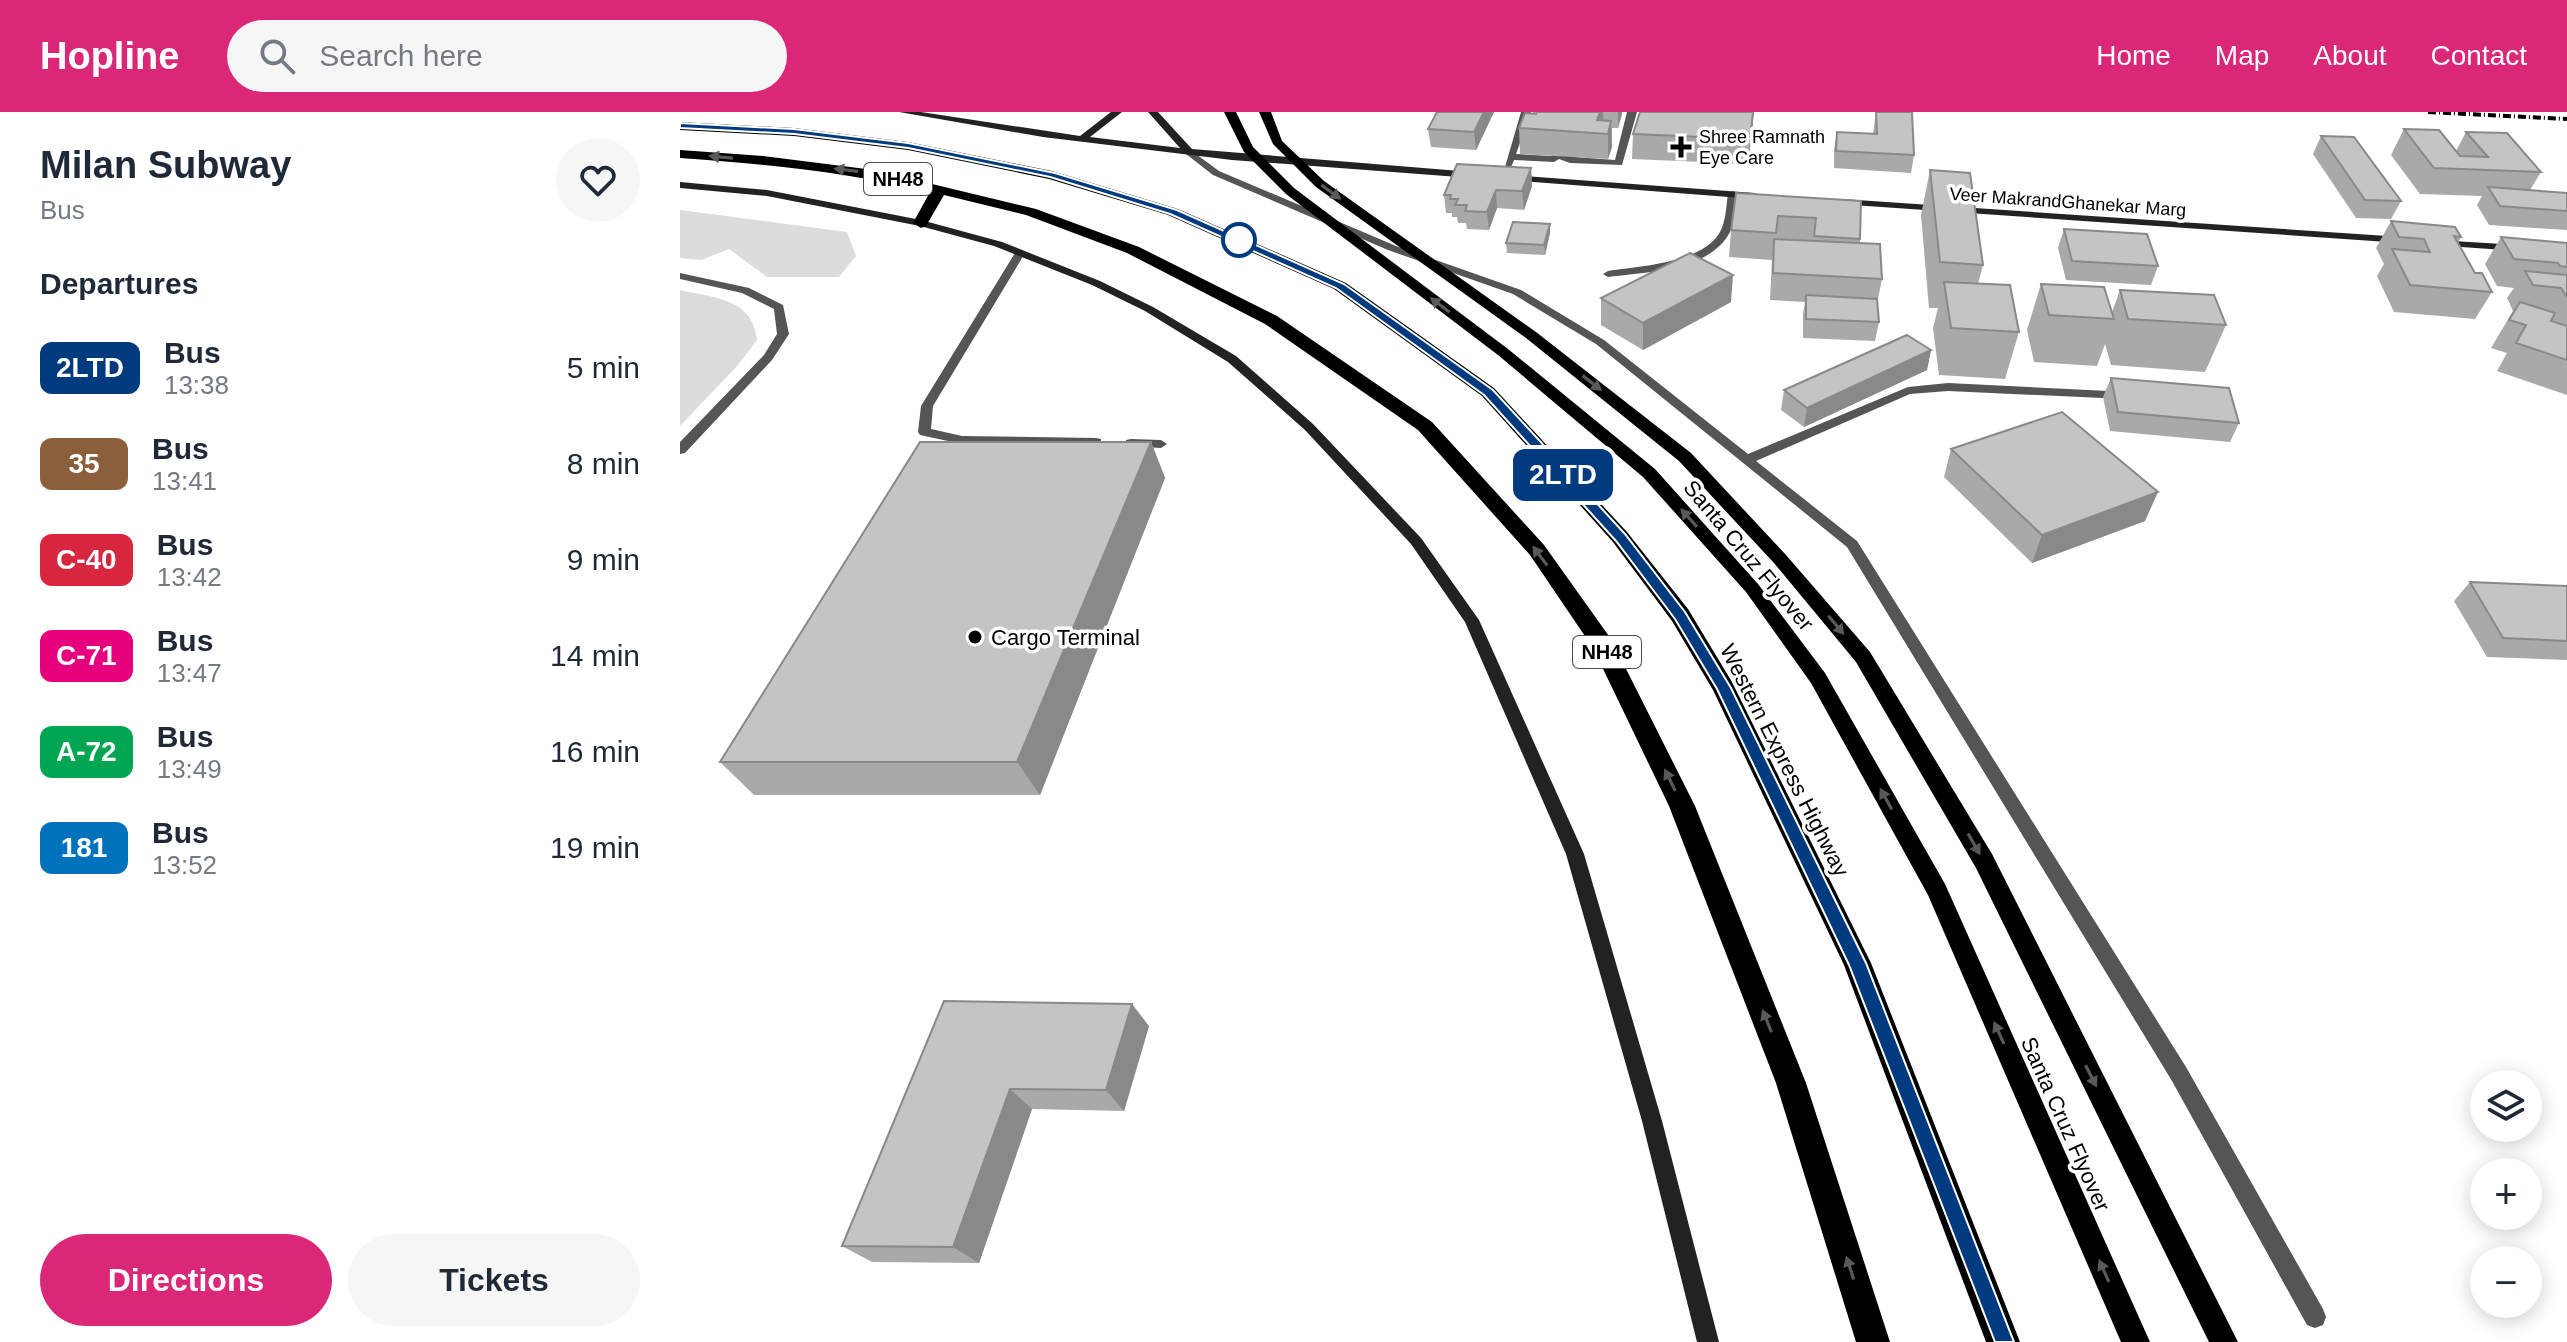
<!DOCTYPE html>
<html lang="en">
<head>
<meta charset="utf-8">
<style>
	body { margin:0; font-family:Arial,sans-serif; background:#f6f6f7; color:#1f2937; height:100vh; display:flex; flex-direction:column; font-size:30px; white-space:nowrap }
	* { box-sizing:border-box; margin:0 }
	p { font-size:26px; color:#747a83 }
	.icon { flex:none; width:44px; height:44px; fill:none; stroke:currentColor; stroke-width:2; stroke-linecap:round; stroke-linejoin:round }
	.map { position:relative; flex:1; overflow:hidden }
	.drawer { display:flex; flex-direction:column; background:#fff; width:680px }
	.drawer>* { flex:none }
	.badge { padding:0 16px; border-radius:12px; font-size:28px; line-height:52px }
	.controls { position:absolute; left:1790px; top:958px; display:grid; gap:16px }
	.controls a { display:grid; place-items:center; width:72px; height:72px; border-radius:50%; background:#fff; box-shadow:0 4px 20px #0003; font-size:40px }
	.map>.badge { position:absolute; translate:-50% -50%; box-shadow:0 0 0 4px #fff }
	h2 { padding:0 40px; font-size:30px; line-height:72px }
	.round { display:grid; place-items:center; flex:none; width:84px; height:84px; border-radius:42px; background:#f6f6f7 }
	.summary { display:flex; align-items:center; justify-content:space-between; height:136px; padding:0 40px }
	h1 { font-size:38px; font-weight:700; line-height:60px }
	.button { display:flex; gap:16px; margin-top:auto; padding:16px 40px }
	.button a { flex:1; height:92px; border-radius:48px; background:#db2777; color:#fff; font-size:32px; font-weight:700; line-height:92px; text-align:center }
	.button a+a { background:#f6f6f7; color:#1f2937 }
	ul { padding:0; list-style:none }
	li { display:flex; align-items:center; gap:24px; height:96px; padding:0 40px }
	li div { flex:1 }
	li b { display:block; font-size:30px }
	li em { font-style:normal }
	li .badge { min-width:88px; font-weight:700; text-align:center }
	header { display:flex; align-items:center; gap:48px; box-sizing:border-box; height:112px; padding:0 40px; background:#db2777; color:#fff }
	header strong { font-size:38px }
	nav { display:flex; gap:44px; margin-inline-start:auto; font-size:28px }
	.search { width:560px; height:72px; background:#f6f6f7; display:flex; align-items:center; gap:20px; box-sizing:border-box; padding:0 28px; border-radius:44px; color:#747a83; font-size:30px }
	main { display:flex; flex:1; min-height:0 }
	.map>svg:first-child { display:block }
</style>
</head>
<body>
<header>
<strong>Hopline</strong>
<div class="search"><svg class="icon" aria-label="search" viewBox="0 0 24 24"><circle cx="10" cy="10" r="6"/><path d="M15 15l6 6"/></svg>Search here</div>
<nav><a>Home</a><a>Map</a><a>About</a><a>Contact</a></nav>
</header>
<main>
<section class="drawer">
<div class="summary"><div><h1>Milan Subway</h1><p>Bus</p></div><a class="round"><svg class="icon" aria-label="heart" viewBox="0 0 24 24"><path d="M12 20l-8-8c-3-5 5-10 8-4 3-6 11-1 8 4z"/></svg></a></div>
<h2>Departures</h2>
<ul>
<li><span class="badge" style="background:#003b80;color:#fff">2LTD</span><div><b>Bus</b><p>13:38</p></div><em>5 min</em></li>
<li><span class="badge" style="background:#8b5e3c;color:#fff">35</span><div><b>Bus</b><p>13:41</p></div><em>8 min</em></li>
<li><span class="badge" style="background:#d7263d;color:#fff">C-40</span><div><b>Bus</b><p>13:42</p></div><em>9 min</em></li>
<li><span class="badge" style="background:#e6007e;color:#fff">C-71</span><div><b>Bus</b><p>13:47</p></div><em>14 min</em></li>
<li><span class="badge" style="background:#00a651;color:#fff">A-72</span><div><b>Bus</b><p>13:49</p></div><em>16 min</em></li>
<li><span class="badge" style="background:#0072bc;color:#fff">181</span><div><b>Bus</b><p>13:52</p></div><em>19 min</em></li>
</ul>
<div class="button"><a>Directions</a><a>Tickets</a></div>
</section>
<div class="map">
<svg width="1887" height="1230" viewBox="0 0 1887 1230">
	<rect width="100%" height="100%" fill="#fff"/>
	<!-- green -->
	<g fill="#dcdcdc">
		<path d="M0 98 167 120 176 144 159 165H87L49 137 21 148 0 146Z"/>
		<path d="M0 178C34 186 73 186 77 228L58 253 0 314Z"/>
	</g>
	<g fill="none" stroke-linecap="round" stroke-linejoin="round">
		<!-- lane -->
		<g fill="#555" fill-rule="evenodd">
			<path d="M340 138 345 141 253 294 251 317 282 324 416 326 421 327V333L282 332 240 323 238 320 241 294 335 141Z"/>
			<path d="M0 161 69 176 103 193 109 222 92 248 5 341 0 342V330L84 243 97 222 94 197 62 181 0 167Z"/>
			<path d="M451 327 481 328 487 332 481 336 446 334V328Z"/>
		</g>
		<!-- street -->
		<g fill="#555" fill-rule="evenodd">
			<path d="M841 0H851L836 42 871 44C876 40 890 40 895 45L935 48 947 0H957L942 53 890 51 879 47 874 50 834 48 831 55H825Z"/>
			<path d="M509 37 539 59 716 134 841 178 924 228 1068 342 1228 275 1268 271 1449 280V286L1445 287 1268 279 1230 282 1076 349 1177 429 1506 955 1643 1197 1646 1205 1643 1213 1635 1216 1627 1213 1492 969 1167 435 916 232 833 182 708 138 533 63 506 42 504 40Z"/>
			<path d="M1053 79 1058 82C1056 94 1056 109 1050 120 1030 159 966 160 928 165L923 162 928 159C960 154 1023 151 1040 120 1046 109 1046 94 1048 82Z"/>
		</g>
		<!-- secondary -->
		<g fill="#222" fill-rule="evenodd">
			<path d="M219 0H241L400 24 431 0H442L410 25 500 36 468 0H478L512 37 792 60 797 63 792 66 552 48 363 25Z"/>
			<path d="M831 63 1075 81 1080 84 1075 87 828 68 826 66Z"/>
			<path d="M0 70 87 78 241 108 322 130 420 169 473 195 556 244 633 312 741 426 799 508 904 742 982 1009 1039 1230H1017L962 1009 886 742 785 510 731 432 625 318 548 250 465 199 412 173 314 134 240 114 87 84 0 76Z"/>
			<path d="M1162 87 1722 125 1727 128 1722 131 1158 92 1157 90Z"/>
			<path d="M1757 128 1838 133 1843 136 1838 139 1753 133V129Z"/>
		</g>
		<!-- primary -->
		<g fill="#000" fill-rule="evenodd">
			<path d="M544 0H556L573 35 614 76 828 237 975 357 1078 472 1145 561 1265 772 1470 1230H1441L1248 783 1131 571 1066 480 963 365 818 243 606 82 564 40Z"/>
			<path d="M579 0H591L602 29 644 69 856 220 1011 341 1106 443 1190 540 1312 742 1558 1230H1529L1296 756 1176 550 1094 451 999 349 846 226 636 75 593 32Z"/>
		</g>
		<!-- highway -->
		<g fill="#000" fill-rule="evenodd">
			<path d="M0 10 114 16 228 30 372 59 498 97 666 171 814 276 947 420 1008 497 1052 570 1191 851 1340 1230H1306L1164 853 1033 578 992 509 933 430 802 284 654 177 488 103 369 67 228 38 114 24 0 18Z"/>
			<path d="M0 38 83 44 194 58 356 97 459 135 597 204 752 310 864 433 931 527 1015 694 1126 971 1210 1230H1176L1096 971 989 694 913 536 850 443 738 318 585 212 447 141 346 103 264 83 246 114 241 116 233 111 250 80C168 60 85 52 0 46Z"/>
		</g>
		<!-- rail -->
		<path stroke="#000" stroke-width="4" stroke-dasharray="8 3 1 3" stroke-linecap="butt" d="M1748 0 1887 7"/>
	</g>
	<!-- wall -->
	<g fill="#a9a9a9">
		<path d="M757 0H814L796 38 751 35 748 17Z"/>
		<path d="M853 0H923V2V0H942V3L938 16H932V35L928 47 840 42 839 16 853 2Z"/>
		<path d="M960 0H1074L1068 52 952 47 953 22Z"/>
		<path d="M1196 0 1234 43 1231 61 1154 56V38L1157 20 1193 22Z"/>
		<path d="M1724 17 1776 39 1786 20 1861 60 1850 78 1887 81V118L1809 113 1797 93 1802 84 1740 82 1711 43Z"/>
		<path d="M1641 24 1721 89 1711 107 1676 106 1633 42Z"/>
		<path d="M851 56 852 74 844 98 817 96 809 118 787 117 786 111H778L777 105H772V101H766L764 83Z"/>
		<path d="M1250 58 1303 153 1298 172 1339 220 1325 267 1259 263 1253 216 1258 196H1249L1241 103Z"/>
		<path d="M1056 81 1181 89 1180 131 1202 167 1197 192 1199 210 1195 229 1123 226V202L1125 190 1090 188 1092 148 1049 145 1051 118Z"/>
		<path d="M1711 109 1781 125 1778 131 1795 161 1812 180 1795 207 1714 200 1697 164 1704 152 1696 136Z"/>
		<path d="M1384 117 1478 154 1471 173 1386 168 1378 136Z"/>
		<path d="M870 121 865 143 827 141 826 131Z"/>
		<path d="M1821 125 1887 131V283L1817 259 1827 241 1811 236 1833 199 1827 186 1834 176 1817 174 1805 152Z"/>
		<path d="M1361 172 1432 200 1440 178 1546 213 1525 260 1431 253 1425 232 1417 254 1354 250 1347 218Z"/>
		<path d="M921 186 1051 190 963 238 921 213Z"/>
		<path d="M1251 238 1247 258 1124 315 1101 298 1104 278Z"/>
		<path d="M1431 266 1559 311 1550 330 1430 319 1423 285Z"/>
		<path d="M471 330 485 366 360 683H74L40 650Z"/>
		<path d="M1271 337 1465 409 1352 451 1264 365Z"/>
		<path d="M1790 470 1887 474V548L1807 545 1774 489Z"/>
		<path d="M264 889 469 914 444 999 352 997 299 1151 192 1150 162 1134Z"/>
	</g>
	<!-- shaded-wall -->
	<g fill="#898989">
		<path d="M804 0H814L796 38 794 20Z"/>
		<path d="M920 0H923V15L917 8Z"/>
		<path d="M938 0H942L938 16Z"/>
		<path d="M1073 0V11L1068 52 1070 27Z"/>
		<path d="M931 9 932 35 928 47V22Z"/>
		<path d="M851 56 852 74 844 98 842 79Z"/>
		<path d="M816 78 817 96 809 118 807 100Z"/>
		<path d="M870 112V121L865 143 864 133Z"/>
		<path d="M1053 163 1051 190 963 238V211Z"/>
		<path d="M1251 238 1247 258 1124 315 1127 296Z"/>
		<path d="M471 330 485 366 360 683 337 650Z"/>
		<path d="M1478 380 1465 409 1352 451 1362 423Z"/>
		<path d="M452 892 469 914 444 999 426 978Z"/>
		<path d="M330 977 352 997 299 1151 273 1135Z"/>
	</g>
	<!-- building -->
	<g fill="#c4c4c4" stroke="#898989" stroke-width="2">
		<path d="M757 0H804L794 20 748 17Z"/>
		<path d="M857 0H920L917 8 931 9 928 22 839 16 845 1 856 2Z"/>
		<path d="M960 0H1073L1070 27 953 22Z"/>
		<path d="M1196 0H1232L1234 43 1156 39 1157 20 1197 22Z"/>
		<path d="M1724 17 1759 18 1780 44 1808 45 1786 20 1827 21 1861 60 1754 56Z"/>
		<path d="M1641 24 1674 25 1721 89 1685 88Z"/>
		<path d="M777 52 851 56 842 79 816 78 807 100 785 99 787 93H775L778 87H770L771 83H764Z"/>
		<path d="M1250 58 1290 61 1303 153 1260 150Z"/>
		<path d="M1808 75 1887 81V99L1820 94Z"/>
		<path d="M1056 81 1181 89 1180 127 1134 124 1136 106 1098 104 1096 121 1051 118Z"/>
		<path d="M1711 109 1775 115 1781 125 1774 124 1795 161H1802L1812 180 1730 173 1712 137 1750 140 1744 127 1719 125Z"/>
		<path d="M833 110 870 112 864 133 826 131Z"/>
		<path d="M1384 117 1467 122 1478 154 1392 149Z"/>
		<path d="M1821 125 1887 131V155L1880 154 1878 151 1834 147Z"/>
		<path d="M1094 127 1200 132 1202 167 1093 161Z"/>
		<path d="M1010 141 1053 163 963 211 921 186Z"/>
		<path d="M1845 159 1887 163V185L1881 176 1853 173Z"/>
		<path d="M1264 170 1330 173 1339 220 1271 216Z"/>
		<path d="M1361 172 1424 175 1434 207 1369 203Z"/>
		<path d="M1440 178 1534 183 1546 213 1448 207Z"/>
		<path d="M1126 183 1197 187 1199 210 1126 207Z"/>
		<path d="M1840 190 1875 201 1871 209 1887 214V248L1836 231 1846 213 1829 208Z"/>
		<path d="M1227 223 1251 238 1127 296 1104 278Z"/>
		<path d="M1431 266 1549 276 1559 311 1438 300Z"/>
		<path d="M1382 300 1478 380 1362 423 1271 337Z"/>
		<path d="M240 330H471L337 650H40Z"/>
		<path d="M1790 470 1887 474V529L1823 526Z"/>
		<path d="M264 889 452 892 426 978 330 977 273 1135 162 1134Z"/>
	</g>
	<!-- one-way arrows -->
	<defs><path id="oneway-solid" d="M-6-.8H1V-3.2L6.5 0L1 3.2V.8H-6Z" transform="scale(2)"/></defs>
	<g fill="#595959">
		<use href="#oneway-solid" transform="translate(41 45) rotate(-175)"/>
		<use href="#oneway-solid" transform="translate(166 58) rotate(-173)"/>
		<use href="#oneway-solid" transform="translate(651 80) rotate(36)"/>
		<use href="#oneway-solid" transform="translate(760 193) rotate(-143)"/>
		<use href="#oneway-solid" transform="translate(912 271) rotate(38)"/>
		<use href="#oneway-solid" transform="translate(1009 406) rotate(-132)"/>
		<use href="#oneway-solid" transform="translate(860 444) rotate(-127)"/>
		<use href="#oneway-solid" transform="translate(1156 513) rotate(50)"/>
		<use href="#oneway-solid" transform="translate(990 668) rotate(-116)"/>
		<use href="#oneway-solid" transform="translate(1206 687) rotate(-119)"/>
		<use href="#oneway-solid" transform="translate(1294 732) rotate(60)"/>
		<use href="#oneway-solid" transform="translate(1087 909) rotate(-112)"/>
		<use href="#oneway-solid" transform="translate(1319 921) rotate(-114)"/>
		<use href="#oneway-solid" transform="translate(1411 964) rotate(63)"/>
		<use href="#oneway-solid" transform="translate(1170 1156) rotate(-108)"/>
		<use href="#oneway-solid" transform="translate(1424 1159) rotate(-114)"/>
	</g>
	<!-- line -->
	<path fill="#003b80" stroke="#fff" stroke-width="2" d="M0 11 114 17 228 31 375 61 497 98 664 172 813 278 945 422 1005 500 1051 576 1186 851 1334 1230H1315L1169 853 1037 577 995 507 936 429 804 283 656 176 490 102 370 65 228 36 114 22 0 16Z"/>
	<!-- markers -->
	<g fill="#000" stroke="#fff" stroke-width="3">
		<path d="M997 23h8v8h8v8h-8v8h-8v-8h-8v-8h8z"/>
		<circle cx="295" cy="525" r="8"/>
	</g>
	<circle fill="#fff" stroke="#003b80" stroke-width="4" cx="559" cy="128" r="16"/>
	<g text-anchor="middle" stroke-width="7" stroke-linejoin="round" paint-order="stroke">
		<!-- far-poi labels -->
		<g font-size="18" fill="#000" stroke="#fff" text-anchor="start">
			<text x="1019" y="31">Shree Ramnath<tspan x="1019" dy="21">Eye Care</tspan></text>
		</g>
		<!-- far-street labels -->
		<g font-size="18" fill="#000" stroke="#fff">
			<text transform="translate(1388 90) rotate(4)" y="6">Veer MakrandGhanekar Marg</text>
		</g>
		<!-- shield labels -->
		<g fill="#fff" stroke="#4c4c4c" stroke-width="2">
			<rect x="184" y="51" width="68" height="32" rx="6"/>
			<rect x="893" y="524" width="68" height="32" rx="6"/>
		</g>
		<g font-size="20" font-weight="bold" fill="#000">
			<text x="218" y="74">NH48</text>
			<text x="927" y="547">NH48</text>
		</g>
		<!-- street labels -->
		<g font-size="22" fill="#000" stroke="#fff">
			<text transform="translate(1069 443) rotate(50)" y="8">Santa Cruz Flyover</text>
			<text transform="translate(1105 648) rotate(63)" y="8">Western Express Highway</text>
			<text transform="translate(1386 1012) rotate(66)" y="8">Santa Cruz Flyover</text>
		</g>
		<!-- poi labels -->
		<g font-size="22" fill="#000" stroke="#fff" text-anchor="start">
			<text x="311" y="533">Cargo Terminal</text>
		</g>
	</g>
</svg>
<div class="controls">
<a><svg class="icon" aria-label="layers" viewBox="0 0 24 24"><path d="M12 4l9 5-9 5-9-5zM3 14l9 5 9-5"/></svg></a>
<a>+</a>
<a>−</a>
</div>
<b class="badge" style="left:883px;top:363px;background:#003b80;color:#fff">2LTD</b>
</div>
</main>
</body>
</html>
